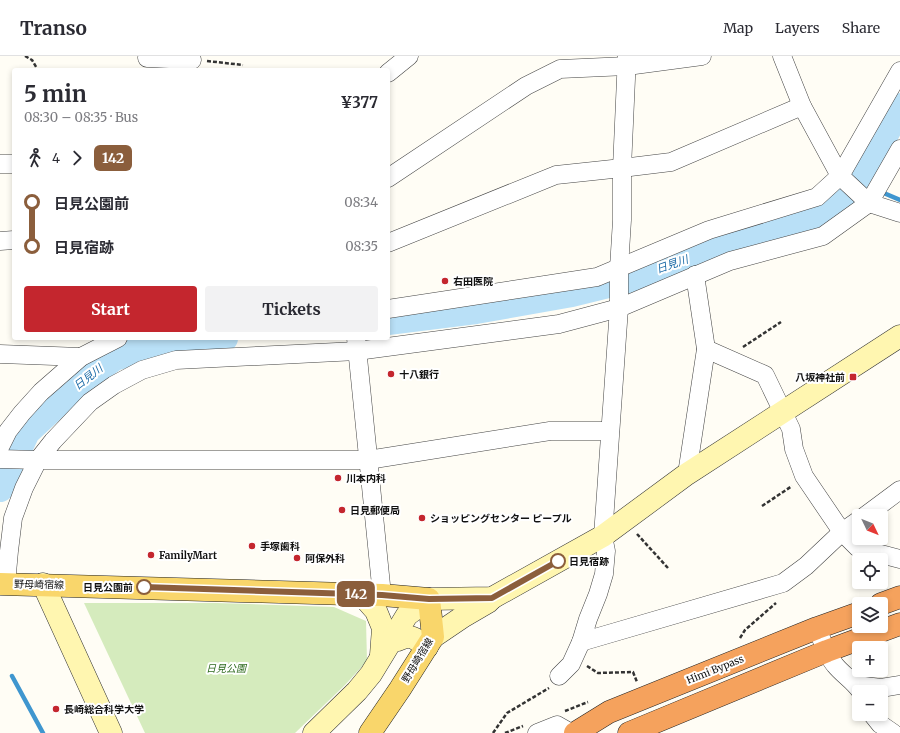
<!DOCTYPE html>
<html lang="en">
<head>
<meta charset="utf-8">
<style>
	body { margin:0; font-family:Merriweather,"Noto Sans JP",serif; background:#f2f2f3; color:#2b2b33; height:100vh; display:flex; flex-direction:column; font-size:15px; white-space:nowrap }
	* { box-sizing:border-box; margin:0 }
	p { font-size:13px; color:#7c7c81 }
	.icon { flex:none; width:22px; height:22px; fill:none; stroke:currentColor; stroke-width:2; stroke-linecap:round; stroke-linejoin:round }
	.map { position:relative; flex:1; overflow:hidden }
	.details { position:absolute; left:12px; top:12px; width:378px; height:272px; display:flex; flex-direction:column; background:#fff; border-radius:4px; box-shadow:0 2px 6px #0003 }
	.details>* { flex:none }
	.badge { padding:0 8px; border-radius:6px; font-size:14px; line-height:26px }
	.needle { width:26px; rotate:133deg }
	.fabs { position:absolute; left:852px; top:453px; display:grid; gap:8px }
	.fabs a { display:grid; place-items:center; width:36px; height:36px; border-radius:4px; background:#fff; box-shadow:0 2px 6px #0003; font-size:20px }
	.map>.badge { position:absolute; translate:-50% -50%; box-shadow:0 0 0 2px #fff }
	.legs { display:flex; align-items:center; gap:6px; height:44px; padding:0 12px; font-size:13px }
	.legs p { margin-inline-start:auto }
	.overview { display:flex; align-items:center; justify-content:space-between; height:68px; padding:0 12px }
	h1 { font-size:22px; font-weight:700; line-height:30px }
	.cta { display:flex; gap:8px; margin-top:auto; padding:8px 12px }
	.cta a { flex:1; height:46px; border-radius:4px; background:#c4262e; color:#fff; font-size:16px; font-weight:700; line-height:46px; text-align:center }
	.cta a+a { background:#f2f2f3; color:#2b2b33 }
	ul { padding:0 12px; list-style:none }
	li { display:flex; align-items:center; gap:14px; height:44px; font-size:15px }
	li i { display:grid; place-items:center; width:6px; height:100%; margin:0 5px; background:currentColor }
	li i::after { content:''; width:10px; height:10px; margin:-5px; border:3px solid; border-radius:50%; background:#fff }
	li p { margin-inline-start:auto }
	li:first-child i { background:linear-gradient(#0000 50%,currentColor 0) }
	li:last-child i { background:linear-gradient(currentColor 50%,#0000 0) }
	header { display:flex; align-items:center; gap:24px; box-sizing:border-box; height:56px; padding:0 20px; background:#fff; border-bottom:1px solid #e1e1e2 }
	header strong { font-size:19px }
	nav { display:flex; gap:22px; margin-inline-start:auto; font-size:14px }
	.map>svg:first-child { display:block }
</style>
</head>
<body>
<header>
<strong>Transo</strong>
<nav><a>Map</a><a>Layers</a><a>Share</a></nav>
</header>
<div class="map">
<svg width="900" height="677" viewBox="0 0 900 677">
	<rect width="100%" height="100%" fill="#fffdf5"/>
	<!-- green -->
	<path fill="#d5ebbd" d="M84 547H217L334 551 366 565 367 605 345 629 295 677H145Z"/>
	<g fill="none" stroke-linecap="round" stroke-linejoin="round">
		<!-- stream -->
		<g stroke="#3f96cf" stroke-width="4.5">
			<path d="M859 124 869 131 873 133"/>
			<path d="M879 135 900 144"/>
			<path d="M12 620 43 677"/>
		</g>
		<!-- river -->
		<g stroke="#b9e0f7" stroke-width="28">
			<path d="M388 265 476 254 572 237 625 224 768 175 822 156 852 132 859 124 900 51"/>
			<path d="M0 432 26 376 79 327 114 301 171 286 224 282"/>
		</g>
		<defs>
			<g id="street">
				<path d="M627 0 622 112V164L619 212V252L603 480 606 495 604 518 598 538 588 563 581 586 783 527 806 510 842 476 859 464"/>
				<path d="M782 0 802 50 840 120 869 147 900 157"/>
				<path d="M147 2 192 4"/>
				<path d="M388 17 409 0"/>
				<path d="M0 108H14"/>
				<path d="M388 122 526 30 560 13 627 10 702 0"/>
				<path d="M0 185 14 184"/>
				<path d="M388 187 556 119 622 112 671 106 802 50"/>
				<path d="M388 253 597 221 709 174 817 141 840 120 900 15"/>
				<path d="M356 282 382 539"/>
				<path d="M706 293 765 319 791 373 794 393 804 420 842 476 858 492 900 503"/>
				<path d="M0 298 81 301"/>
				<path d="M0 391 8 375 22 357 41 336 81 301 118 282"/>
				<path d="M0 403 38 404H368L550 375H610"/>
				<path d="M687 418 706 293 695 219"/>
				<path d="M865 460 900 434"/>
				<path d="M6 528 9 495 13 462 24 432 38 404 53 385 90 346 114 329 142 314 176 304 357 295 559 268 619 252 730 205 823 180 869 147 900 93"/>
				<path d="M817 572C822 584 827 600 835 609 843 619 854 625 861 636"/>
				<path d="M559 620 571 608 581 586"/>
				<path d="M856 629 881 632 900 629"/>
				<path d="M872 658 880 668 893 677"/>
				<path d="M537 677 557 669 571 677"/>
			</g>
			<g id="secondary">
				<path d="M43 528 111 677"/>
				<path d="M361 538 376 555 383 572 381 599"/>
				<path d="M394 580 398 584C412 577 415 583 427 591"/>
				<path d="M433 581 464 560 488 546 492 542"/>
				<path d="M314 677 357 635 371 618 407 559 429 543 492 542 603 480 687 418 900 280"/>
			</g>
			<path id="primary" d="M0 528 382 539 429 543 433 581 400 633 370 677"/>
			<g id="highway">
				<path d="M881 548 900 541"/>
				<path d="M575 677 609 656 817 572 859 557"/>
				<path d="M629 677 827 595 900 568"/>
			</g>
		</defs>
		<!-- street casing -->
		<use href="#street" stroke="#444" stroke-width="19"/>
		<!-- secondary casing -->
		<use href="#secondary" stroke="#333" stroke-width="23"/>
		<!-- primary casing -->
		<use href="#primary" stroke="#222" stroke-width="23"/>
		<!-- highway casing -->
		<use href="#highway" stroke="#222" stroke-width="23"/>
		<!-- path -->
		<g stroke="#333" stroke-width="2.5" stroke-dasharray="4 2" stroke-linecap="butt">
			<path d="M25 0 32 4 38 14"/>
			<path d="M207 5 243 9"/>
			<path d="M743 291 781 266"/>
			<path d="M762 450 792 430"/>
			<path d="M637 478 668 512"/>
			<path d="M740 582 745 574 776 547"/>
			<path d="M587 610 598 617 633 616 637 626"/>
			<path d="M565 655 588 646"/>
			<path d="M493 677 507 657 549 632"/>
			<path d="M505 677 523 670"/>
		</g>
		<!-- street -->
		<use href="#street" stroke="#fff" stroke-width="18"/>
		<!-- secondary -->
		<use href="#secondary" stroke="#fff6b0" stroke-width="22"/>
		<!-- primary -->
		<use href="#primary" stroke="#f9d66b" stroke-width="22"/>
		<!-- highway -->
		<use href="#highway" stroke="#f5a25d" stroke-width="22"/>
	</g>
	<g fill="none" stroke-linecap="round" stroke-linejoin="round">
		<defs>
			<path id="line-1" d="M144 531 382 539 429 543 492 542 558 505"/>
		</defs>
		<!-- line-1 casing -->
		<use href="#line-1" stroke="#fff" stroke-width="9"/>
		<!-- line-1 -->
		<use href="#line-1" stroke="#8b5e3c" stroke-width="6"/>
	</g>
	<!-- markers -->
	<g fill="#c4262e" stroke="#fff" stroke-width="1.5">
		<circle cx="445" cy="225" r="4"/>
		<circle cx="391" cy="318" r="4"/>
		<rect x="849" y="317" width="8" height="8" rx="2"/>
		<circle cx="338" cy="422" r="4"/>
		<circle cx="342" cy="454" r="4"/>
		<circle cx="422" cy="462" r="4"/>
		<circle cx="252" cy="490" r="4"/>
		<circle cx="151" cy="499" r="4"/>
		<circle cx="297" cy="502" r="4"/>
		<circle cx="56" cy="653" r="4"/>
	</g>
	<g fill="#fff" stroke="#8b5e3c" stroke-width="2">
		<circle cx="558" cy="505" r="7"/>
		<circle cx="144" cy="531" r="7"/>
	</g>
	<g text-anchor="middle" stroke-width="4" stroke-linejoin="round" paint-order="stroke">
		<!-- poi labels -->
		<g font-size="10" font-weight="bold" fill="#111" stroke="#fff" text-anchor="start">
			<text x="453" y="229">右田医院</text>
			<text x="399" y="322">十八銀行</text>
			<text x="845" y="325" text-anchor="end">八坂神社前</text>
			<text x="346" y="426">川本内科</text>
			<text x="350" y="458">日見郵便局</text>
			<text x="430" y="466">ショッピングセンター ピープル</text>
			<text x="260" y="494">手塚歯科</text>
			<text x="159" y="503">FamilyMart</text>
			<text x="305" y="506">阿保外科</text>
			<text x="64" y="657">長崎総合科学大学</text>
		</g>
		<!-- stop labels -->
		<g font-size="10" font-weight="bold" fill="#111" stroke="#fff" text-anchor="start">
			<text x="569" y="509">日見宿跡</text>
			<text x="133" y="535" text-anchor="end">日見公園前</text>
		</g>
		<!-- street labels -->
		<g font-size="10" fill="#111" stroke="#fff">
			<text transform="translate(39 528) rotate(1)" y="4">野母崎宿線</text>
			<text transform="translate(417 604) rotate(-59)" y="4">野母崎宿線</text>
			<text transform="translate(715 613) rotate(-22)" y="4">Himi Bypass</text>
		</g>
		<!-- park labels -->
		<g font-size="10" font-style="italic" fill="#2f6b1f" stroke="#fff">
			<text x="226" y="616">日見公園</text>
		</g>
		<!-- water labels -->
		<g font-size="11" font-style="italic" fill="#1768a6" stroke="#fff">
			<text transform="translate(672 208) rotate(-19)" y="4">日見川</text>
			<text transform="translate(88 321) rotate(-38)" y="4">日見川</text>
		</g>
	</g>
</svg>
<div class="fabs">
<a><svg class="needle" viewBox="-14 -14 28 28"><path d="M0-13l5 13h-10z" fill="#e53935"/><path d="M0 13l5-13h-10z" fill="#7c7c81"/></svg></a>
<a><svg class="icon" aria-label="locate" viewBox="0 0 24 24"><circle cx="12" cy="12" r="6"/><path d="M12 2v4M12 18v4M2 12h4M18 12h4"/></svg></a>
<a><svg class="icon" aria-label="layers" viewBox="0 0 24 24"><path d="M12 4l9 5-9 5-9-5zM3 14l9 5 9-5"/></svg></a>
<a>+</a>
<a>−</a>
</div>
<b class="badge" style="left:356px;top:538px;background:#8b5e3c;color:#fff">142</b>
<section class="details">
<div class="overview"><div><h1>5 min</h1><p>08:30 – 08:35 · Bus</p></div><b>¥377</b></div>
<div class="legs"><svg class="icon" aria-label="walk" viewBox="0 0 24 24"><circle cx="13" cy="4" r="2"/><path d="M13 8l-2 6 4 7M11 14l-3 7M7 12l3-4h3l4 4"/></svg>4<svg class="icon" aria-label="forward" viewBox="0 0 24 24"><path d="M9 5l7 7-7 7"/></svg><b class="badge" style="background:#8b5e3c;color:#fff">142</b></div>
<ul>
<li><i style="color:#8b5e3c"></i><b>日見公園前</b><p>08:34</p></li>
<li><i style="color:#8b5e3c"></i><b>日見宿跡</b><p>08:35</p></li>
</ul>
<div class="cta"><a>Start</a><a>Tickets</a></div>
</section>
</div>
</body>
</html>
